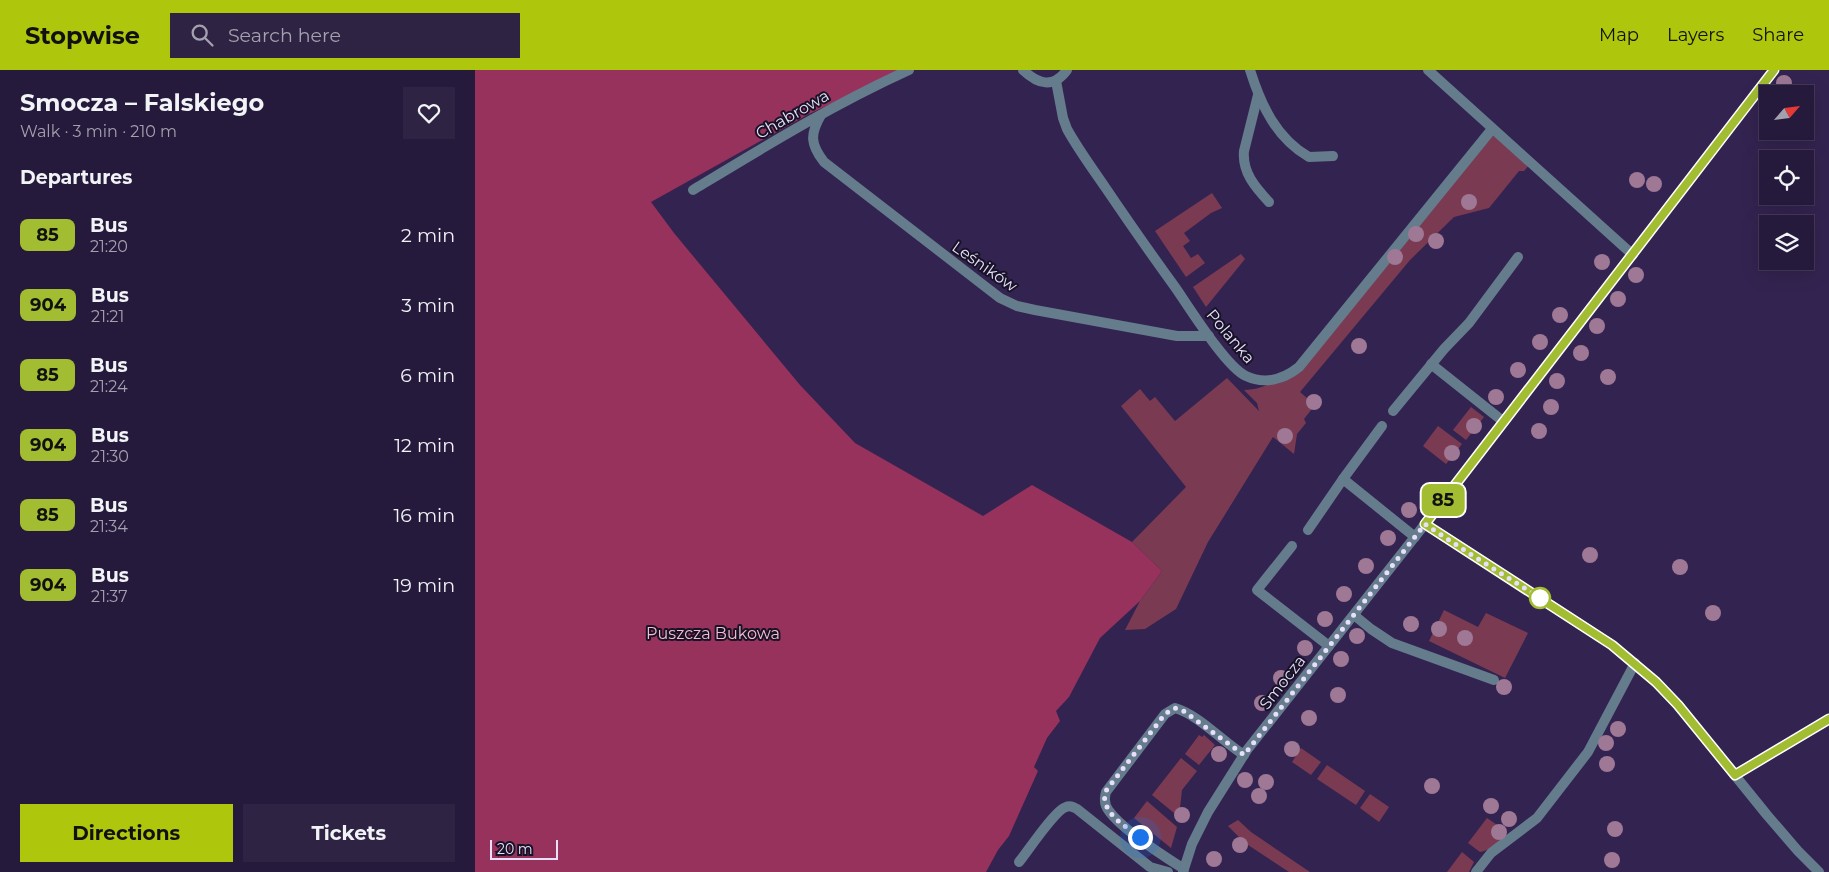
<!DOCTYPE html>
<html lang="en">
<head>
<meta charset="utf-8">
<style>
	body { margin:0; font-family:Montserrat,sans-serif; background:#2e2343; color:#f1f3f6; height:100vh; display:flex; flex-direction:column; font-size:19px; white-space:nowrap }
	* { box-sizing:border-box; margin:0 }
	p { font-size:16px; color:#a4a1af }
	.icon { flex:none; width:28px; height:28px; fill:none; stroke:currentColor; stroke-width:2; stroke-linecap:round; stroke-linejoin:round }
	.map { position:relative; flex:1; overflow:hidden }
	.panel { display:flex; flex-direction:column; background:#261a3c; width:475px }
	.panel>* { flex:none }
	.badge { padding:0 10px; border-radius:8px; font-size:18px; line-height:32px }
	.needle { width:32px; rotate:62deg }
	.tools { position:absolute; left:1284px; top:15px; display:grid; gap:10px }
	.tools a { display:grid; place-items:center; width:55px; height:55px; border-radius:0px; background:#261a3c; box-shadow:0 5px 20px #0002,0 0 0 1px #423856; font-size:25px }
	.scale { position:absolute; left:15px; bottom:12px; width:68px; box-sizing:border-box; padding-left:5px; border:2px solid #e7dffc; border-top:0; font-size:14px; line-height:18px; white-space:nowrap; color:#e7dffc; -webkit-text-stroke:4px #181226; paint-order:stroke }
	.you { position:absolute; width:25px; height:25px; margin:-12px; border:4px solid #fff; border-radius:50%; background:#1a73e8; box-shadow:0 0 0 8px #1a73e833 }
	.map>.badge { position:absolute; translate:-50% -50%; box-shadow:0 0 0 2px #fff }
	h2 { padding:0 20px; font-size:19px; line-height:45px }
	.round { display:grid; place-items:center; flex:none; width:52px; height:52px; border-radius:0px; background:#2e2343 }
	.overview { display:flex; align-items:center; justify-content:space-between; height:85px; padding:0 20px }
	h1 { font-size:24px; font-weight:700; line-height:38px }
	.button { display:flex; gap:10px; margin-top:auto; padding:10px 20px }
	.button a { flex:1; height:58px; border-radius:0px; background:#aec60b; color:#111; font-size:20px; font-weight:700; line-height:58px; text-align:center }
	.button a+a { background:#2e2343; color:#f1f3f6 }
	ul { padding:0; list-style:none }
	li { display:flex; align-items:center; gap:15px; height:70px; padding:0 20px }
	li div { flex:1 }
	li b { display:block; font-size:19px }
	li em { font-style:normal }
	li .badge { min-width:55px; font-weight:700; text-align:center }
	header { display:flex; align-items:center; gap:30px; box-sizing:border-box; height:70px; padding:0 25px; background:#aec60b; color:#111 }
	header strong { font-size:24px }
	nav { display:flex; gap:28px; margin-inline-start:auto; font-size:18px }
	.search { width:350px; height:45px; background:#2e2343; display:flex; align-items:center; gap:12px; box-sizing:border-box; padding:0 18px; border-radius:0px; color:#a4a1af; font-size:19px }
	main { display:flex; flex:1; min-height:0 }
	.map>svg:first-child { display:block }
</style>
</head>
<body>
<header>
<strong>Stopwise</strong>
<div class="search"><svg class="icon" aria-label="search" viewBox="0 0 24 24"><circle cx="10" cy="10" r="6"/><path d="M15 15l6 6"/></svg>Search here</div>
<nav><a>Map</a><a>Layers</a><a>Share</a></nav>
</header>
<main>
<section class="panel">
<div class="overview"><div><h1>Smocza – Falskiego</h1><p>Walk · 3 min · 210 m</p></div><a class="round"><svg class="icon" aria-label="heart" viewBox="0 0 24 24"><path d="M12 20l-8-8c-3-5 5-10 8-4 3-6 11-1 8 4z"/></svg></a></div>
<h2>Departures</h2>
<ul>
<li><span class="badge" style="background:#a2bd31;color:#111">85</span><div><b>Bus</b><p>21:20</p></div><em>2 min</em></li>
<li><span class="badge" style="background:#a2bd31;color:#111">904</span><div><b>Bus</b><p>21:21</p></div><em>3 min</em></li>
<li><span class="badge" style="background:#a2bd31;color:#111">85</span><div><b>Bus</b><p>21:24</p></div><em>6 min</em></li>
<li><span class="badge" style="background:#a2bd31;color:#111">904</span><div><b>Bus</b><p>21:30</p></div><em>12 min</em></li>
<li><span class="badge" style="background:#a2bd31;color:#111">85</span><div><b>Bus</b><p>21:34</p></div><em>16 min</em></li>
<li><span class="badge" style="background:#a2bd31;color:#111">904</span><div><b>Bus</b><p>21:37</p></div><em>19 min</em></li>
</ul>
<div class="button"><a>Directions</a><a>Tickets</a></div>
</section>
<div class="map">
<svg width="1354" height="802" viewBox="0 0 1354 802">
	<rect width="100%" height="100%" fill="#332350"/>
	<!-- green -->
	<g fill="#7a3b52">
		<path d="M1017 59 1056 93 1049 101H1044L1014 138 979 147 935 190 825 322 840 335 829 349 831 353 822 364 819 384 798 367 733 472 701 539 670 559 650 560 665 531 687 501 657 472 711 417 646 336 665 319 675 331 680 327 700 351 752 308 784 341 782 333 769 320C788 320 798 311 815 305Z"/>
		<path d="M737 123 747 138 736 143 709 163 715 171 708 176 716 188 723 184 730 193 711 207 680 161Z"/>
		<path d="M766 184 770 189 731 237 718 217Z"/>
		<path d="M996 337 1009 347 991 370 978 360Z"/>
		<path d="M963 356 987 374 971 394 948 376Z"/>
		<path d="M969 540 1003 557 1011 543 1053 563 1030 608 954 571Z"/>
		<path d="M724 665 727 667 729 665 740 675 724 695 710 684Z"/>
		<path d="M826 678 846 692 836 705 817 692Z"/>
		<path d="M706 688 722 701 707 720 704 747 677 725Z"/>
		<path d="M852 695 890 721 881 735 842 709Z"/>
		<path d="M895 724 914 737 904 752 885 738Z"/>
		<path d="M672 731 702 757 696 778 659 748Z"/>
		<path d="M1012 748 1028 759 1030 764C1025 771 1014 781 1005 782L993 773Z"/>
		<path d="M763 750 776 762 835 802H814L770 773 753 756Z"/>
		<path d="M987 782 999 792 994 802H972Z"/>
	</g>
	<!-- forest -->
	<path fill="#96325c" d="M0 0H429L334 44 176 132 199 163 325 315 380 373 508 446 557 415 657 472 687 501 665 531 625 568 594 627 581 641 585 651 572 668 559 697 563 701 534 766 523 780 511 802H0Z"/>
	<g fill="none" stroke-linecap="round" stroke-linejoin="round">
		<!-- service -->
		<g stroke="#657c8c" stroke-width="10">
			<path d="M775 0C786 35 801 68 834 87L858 86"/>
			<path d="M783 25 769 81C767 102 780 117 794 132"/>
			<path d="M956 294 1029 352"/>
			<path d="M918 341 969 279 994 253 1043 187"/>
			<path d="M907 356 868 409 940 467"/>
			<path d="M833 460 868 409"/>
			<path d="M817 476 782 520 854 576"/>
			<path d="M879 545 896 559 917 573 1019 610"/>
			<path d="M544 792C553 781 580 740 591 737 595 735 598 737 602 739L675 797 693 802"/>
			<path d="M709 799C690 787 646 758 634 741 629 735 629 729 631 722L690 644 700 638C724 645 747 671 769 685"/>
		</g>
		<!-- minor -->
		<g stroke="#657c8c" stroke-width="10">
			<path d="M548 0C563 14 578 19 592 0"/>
			<path d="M953 0 1158 185"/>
			<path d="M581 11 588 48 592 59C603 79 617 98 630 117 653 151 676 184 700 217 714 237 751 297 771 306 790 315 809 309 824 297L1017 59"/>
			<path d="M346 45C335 64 335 74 349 92L525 228 542 236 560 240 702 266H734"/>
			<path d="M218 120C289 77 359 34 434 0"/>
			<path d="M1260 705 1354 649"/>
			<path d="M708 802 717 774 733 742 772 680 950 454 1137 575 1181 612 1203 635 1292 745 1323 781 1344 802"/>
			<path d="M1001 802 1016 783 1062 748 1113 682 1160 593"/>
		</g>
	</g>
	<!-- trees -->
	<g fill="#9e7895">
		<circle cx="1309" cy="13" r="8"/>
		<circle cx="1162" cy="110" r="8"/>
		<circle cx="1179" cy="114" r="8"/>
		<circle cx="994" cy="132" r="8"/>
		<circle cx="941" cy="164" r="8"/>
		<circle cx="961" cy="171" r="8"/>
		<circle cx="920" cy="187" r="8"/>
		<circle cx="1127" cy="192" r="8"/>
		<circle cx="1161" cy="205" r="8"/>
		<circle cx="1143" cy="229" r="8"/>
		<circle cx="1085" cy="245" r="8"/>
		<circle cx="1122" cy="256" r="8"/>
		<circle cx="1065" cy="272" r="8"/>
		<circle cx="884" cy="276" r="8"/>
		<circle cx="1106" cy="283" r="8"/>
		<circle cx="1043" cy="300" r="8"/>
		<circle cx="1133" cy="307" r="8"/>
		<circle cx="1082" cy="311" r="8"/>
		<circle cx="1021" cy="327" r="8"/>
		<circle cx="839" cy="332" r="8"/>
		<circle cx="1076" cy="337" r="8"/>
		<circle cx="999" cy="356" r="8"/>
		<circle cx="1064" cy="361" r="8"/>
		<circle cx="810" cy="366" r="8"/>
		<circle cx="977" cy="383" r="8"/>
		<circle cx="934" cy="440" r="8"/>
		<circle cx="913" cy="468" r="8"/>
		<circle cx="1115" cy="485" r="8"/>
		<circle cx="891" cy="496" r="8"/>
		<circle cx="1205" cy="497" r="8"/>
		<circle cx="869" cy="524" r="8"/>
		<circle cx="1238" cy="543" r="8"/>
		<circle cx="850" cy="549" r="8"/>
		<circle cx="936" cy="554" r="8"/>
		<circle cx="964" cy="559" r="8"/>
		<circle cx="882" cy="566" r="8"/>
		<circle cx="990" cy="568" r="8"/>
		<circle cx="830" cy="578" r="8"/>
		<circle cx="866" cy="589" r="8"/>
		<circle cx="806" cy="608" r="8"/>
		<circle cx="1029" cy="617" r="8"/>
		<circle cx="863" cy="625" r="8"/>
		<circle cx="787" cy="633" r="8"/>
		<circle cx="834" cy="648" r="8"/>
		<circle cx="1143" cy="659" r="8"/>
		<circle cx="1131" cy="673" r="8"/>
		<circle cx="817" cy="679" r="8"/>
		<circle cx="744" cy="684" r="8"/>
		<circle cx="1132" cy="694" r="8"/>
		<circle cx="770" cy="710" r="8"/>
		<circle cx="791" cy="712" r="8"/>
		<circle cx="957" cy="716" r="8"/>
		<circle cx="784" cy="726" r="8"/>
		<circle cx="1016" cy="736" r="8"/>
		<circle cx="707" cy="745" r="8"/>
		<circle cx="1034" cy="749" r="8"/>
		<circle cx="1140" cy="759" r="8"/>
		<circle cx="1024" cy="762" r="8"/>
		<circle cx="765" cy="775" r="8"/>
		<circle cx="739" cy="789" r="8"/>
		<circle cx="1137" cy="790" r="8"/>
	</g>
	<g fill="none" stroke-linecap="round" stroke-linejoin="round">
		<defs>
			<path id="line" d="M1299 0 950 454 1137 575 1181 612 1203 635 1260 705 1354 649"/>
		</defs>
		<!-- line casing -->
		<use href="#line" stroke="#fff" stroke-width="11"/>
		<!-- line -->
		<use href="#line" stroke="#a2bd31" stroke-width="8"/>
		<!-- walk -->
		<path stroke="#e7dffc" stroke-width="5" stroke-dasharray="0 9" d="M665 767C650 756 626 743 630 722L690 644 700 638 707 640 769 685 950 454 995 484 1067 529 1065 528"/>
	</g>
	<!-- markers -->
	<circle fill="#fff" stroke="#a2bd31" stroke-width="2.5" cx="1065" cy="528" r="10"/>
	<g text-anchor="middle" stroke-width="4" stroke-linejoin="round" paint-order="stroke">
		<!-- street labels -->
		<g font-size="16" fill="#e7dffc" stroke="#181226">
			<text transform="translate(317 44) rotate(-30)" y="6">Chabrowa</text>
			<text transform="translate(510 196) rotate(35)" y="6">Leśników</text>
			<text transform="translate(756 266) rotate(50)" y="6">Polanka</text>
			<text transform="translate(807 612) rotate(-52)" y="6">Smocza</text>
		</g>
		<!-- park labels -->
		<g font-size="16" fill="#f5bdce" stroke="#181226">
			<text x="238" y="569">Puszcza Bukowa</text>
		</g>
	</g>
</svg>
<div class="tools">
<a><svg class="needle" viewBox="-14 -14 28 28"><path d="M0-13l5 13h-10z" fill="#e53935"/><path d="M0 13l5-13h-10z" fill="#a4a1af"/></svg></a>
<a><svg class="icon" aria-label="locate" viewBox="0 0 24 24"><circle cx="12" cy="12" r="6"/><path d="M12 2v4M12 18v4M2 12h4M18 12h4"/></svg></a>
<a><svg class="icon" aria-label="layers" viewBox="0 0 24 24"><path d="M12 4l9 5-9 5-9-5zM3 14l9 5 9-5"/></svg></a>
</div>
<div class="scale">20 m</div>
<div class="you" style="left:665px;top:767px"></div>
<b class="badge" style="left:968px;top:430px;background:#a2bd31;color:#111">85</b>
</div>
</main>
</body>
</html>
